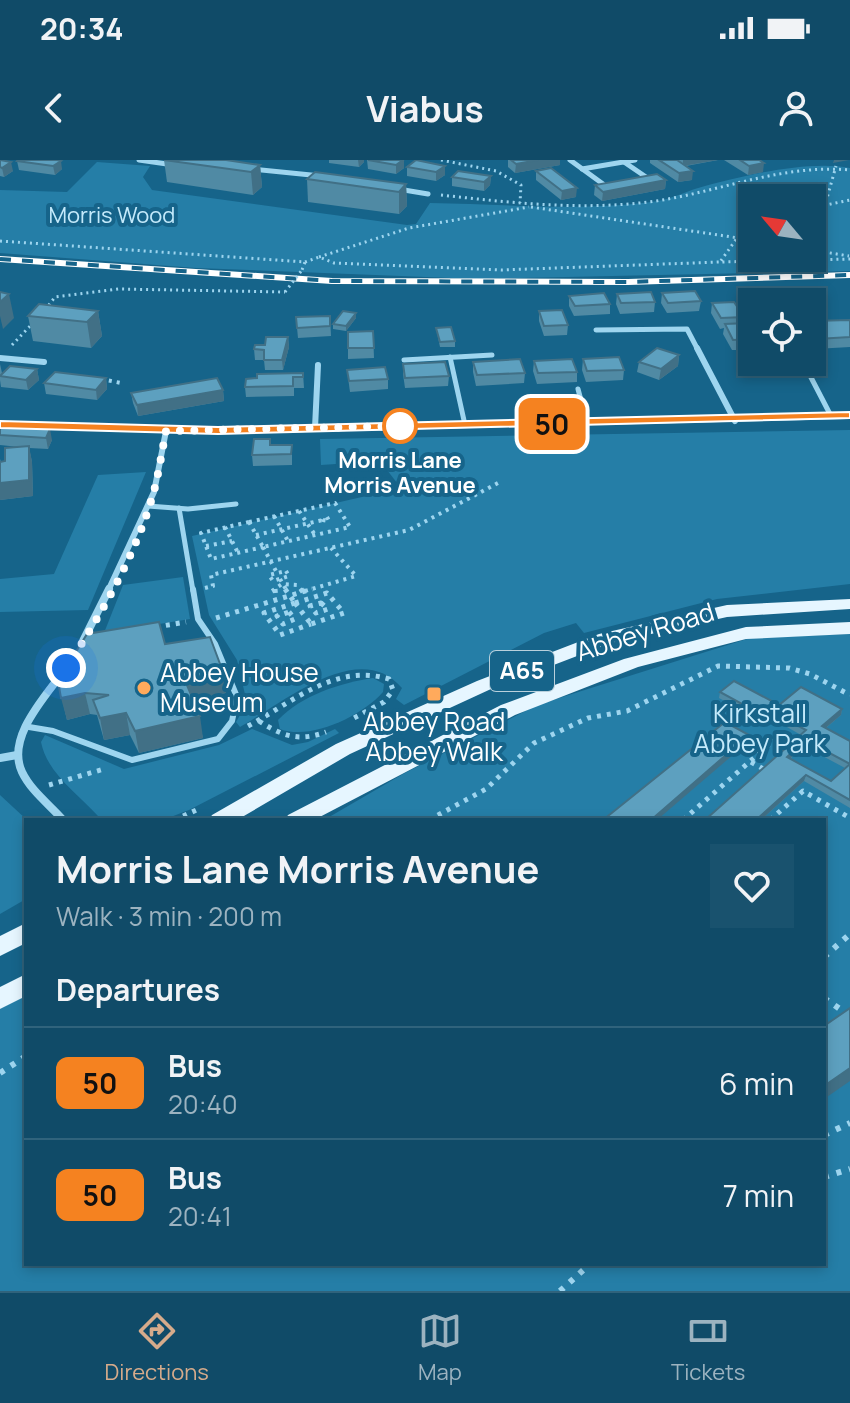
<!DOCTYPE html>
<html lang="en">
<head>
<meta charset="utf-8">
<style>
	body { margin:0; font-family:Manrope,sans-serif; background:#19526e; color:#f1f3f6; height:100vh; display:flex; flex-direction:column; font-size:30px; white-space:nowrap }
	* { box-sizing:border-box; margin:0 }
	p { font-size:26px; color:#9cb3c0 }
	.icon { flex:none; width:44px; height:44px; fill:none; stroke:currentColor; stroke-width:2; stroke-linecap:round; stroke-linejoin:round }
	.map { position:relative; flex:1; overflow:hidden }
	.side { position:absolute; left:24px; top:658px; width:802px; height:448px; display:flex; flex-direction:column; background:#104b68; border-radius:0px; box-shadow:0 4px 12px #0003,0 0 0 2px #30637c }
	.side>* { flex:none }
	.badge { padding:0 16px; border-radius:12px; font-size:28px; line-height:52px }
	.needle { width:52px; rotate:299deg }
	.controls { position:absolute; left:738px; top:24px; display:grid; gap:16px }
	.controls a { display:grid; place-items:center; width:88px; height:88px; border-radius:0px; background:#104b68; box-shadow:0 4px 12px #0003,0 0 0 2px #30637c; font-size:40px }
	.you { position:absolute; width:40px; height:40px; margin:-20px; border:6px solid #fff; border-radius:50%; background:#1a73e8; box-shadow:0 0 0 12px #1a73e833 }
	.map>.badge { position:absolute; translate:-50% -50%; box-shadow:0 0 0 4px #fff }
	h2 { padding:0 32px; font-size:30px; line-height:72px }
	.round { display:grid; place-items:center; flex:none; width:84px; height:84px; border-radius:0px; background:#19526e }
	.overview { display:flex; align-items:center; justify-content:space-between; height:136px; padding:0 32px }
	h1 { font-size:38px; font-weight:700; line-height:60px }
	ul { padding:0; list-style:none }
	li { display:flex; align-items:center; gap:24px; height:112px; padding:0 32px; border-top:2px solid #30637c }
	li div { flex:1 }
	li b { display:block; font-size:30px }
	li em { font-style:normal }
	li .badge { min-width:88px; font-weight:700; text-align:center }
	.status { display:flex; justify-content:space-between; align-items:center; height:56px; padding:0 40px; background:#104b68; direction:ltr }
	.status svg { height:22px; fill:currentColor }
	header { display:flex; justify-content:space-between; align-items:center; height:104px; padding:0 32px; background:#104b68; font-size:36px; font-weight:700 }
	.menu { display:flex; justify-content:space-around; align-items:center; height:112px; border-top:2px solid #30637c; background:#104b68; font-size:22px; color:#9cb3c0 }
	.menu a { display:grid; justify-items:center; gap:4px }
	.menu .current { color:#d6ab8b }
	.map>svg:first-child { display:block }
</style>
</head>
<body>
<div class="status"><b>20:34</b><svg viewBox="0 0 49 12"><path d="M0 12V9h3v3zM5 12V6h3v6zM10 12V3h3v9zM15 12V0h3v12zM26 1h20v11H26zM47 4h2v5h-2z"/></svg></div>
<header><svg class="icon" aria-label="back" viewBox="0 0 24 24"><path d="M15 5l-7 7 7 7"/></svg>Viabus<svg class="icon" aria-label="person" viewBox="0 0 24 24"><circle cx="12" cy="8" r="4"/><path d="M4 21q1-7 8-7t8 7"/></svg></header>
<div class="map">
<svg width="850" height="1131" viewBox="0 0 850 1131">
	<rect width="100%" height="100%" fill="#16648a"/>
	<!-- green -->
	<g fill="#257ea7" fill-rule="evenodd">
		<path d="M97 2 150 6 143 17 152 30 407 65 416 64 430 43C505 44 583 52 658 41 674 38 689 30 705 26 745 15 810 0 850 8V111L477 119 196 108 0 93V30L67 32ZM752 38H812V98H752Z"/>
		<path d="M850 270V424L717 439 584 473 576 463 544 473 404 545 396 539 402 528C359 477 283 543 240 567L236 562 247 543 237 500 209 455 192 376 401 328 380 301 321 305 320 279Z"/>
		<path d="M146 312 88 450 0 452V419L54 414 98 315Z"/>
		<path d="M183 417 190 459 104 473 123 425Z"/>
		<path d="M850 474V1131H0V849L26 835V1104H824V660H324L403 614 537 545 750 478Z"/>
		<path d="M373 518 384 524 383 532C362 556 310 581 280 569L278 560C302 535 340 523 373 518Z"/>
		<path d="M252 569 292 585 308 582 335 569 339 573 189 650 163 660H104L98 656C77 633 47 613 41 582L45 575 124 609 219 585Z"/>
		<path d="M0 635 27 660 26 739 0 754Z"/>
	</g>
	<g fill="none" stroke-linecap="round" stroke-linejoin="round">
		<!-- path-far3 -->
		<g stroke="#9ed5ef" stroke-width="3" stroke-dasharray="2 4" stroke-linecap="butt">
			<path d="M441 0 496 11 521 25 520 43"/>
			<path d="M441 35C513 43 584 51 656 41 722 31 782 4 850 10"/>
			<path d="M826 42 836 6"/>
			<path d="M531 47 752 80"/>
			<path d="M812 48 850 40"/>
			<path d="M752 72 737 78 720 102 850 99"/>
			<path d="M0 81 305 102 302 110"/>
			<path d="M812 90 849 96"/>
			<path d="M319 97 409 68 529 47"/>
			<path d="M305 102 319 97 334 103 501 110 720 102"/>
			<path d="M45 150 55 137 119 129 285 132"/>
			<path d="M12 185 33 163"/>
		</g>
		<!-- path-far2 -->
		<g stroke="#9ed5ef" stroke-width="4" stroke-dasharray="3 5" stroke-linecap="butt">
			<path d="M101 219 121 223"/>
			<path d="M299 351 315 375"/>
			<path d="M274 356 288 381"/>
			<path d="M327 357 329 361 323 360 324 358Z"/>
			<path d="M249 362 263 387"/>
			<path d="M249 362 201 373 211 399 263 387"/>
			<path d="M249 362 335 343 350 367 263 387"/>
			<path d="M225 367 238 393"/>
			<path d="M256 375 323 360"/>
			<path d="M206 386 232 381"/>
			<path d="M263 387 277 413"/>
			<path d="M286 411 289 416 273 421 269 415Z"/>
			<path d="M280 419 287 431"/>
			<path d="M205 428 213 426 211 415 409 370 498 323"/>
			<path d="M272 431 282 424 297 425 302 431"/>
			<path d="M305 431 356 416 331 388"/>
		</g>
		<!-- path-far1 -->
		<g stroke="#9ed5ef" stroke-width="5" stroke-dasharray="4 6" stroke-linecap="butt">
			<path d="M275 429 276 439"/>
			<path d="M285 429 295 443"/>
			<path d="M301 429 303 432"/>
			<path d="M295 443 311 464"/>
			<path d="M295 443 264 453 280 475 311 464"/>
			<path d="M295 443 327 433 344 453 311 464"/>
			<path d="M321 443 328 449 316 453 310 446Z"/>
			<path d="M289 452 295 459 283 464 277 456Z"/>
			<path d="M216 458 312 429"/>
			<path d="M156 467 186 462"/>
			<path d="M259 561C282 576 299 582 326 572"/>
			<path d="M248 566C293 542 335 503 389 519L393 530 384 542 352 559"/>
			<path d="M751 602 767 611"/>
			<path d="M49 625 104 609"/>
			<path d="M174 660 201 648"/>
			<path d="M429 660 486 629 534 583 588 558 627 551 718 506 789 508 810 514 850 535"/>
			<path d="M683 660 779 576"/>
			<path d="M770 660 803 631 850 658"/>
		</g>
		<!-- path -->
		<g stroke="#9ed5ef" stroke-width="6" stroke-dasharray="5 8" stroke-linecap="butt">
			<path d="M824 797 850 774"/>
			<path d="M824 838 850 856"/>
			<path d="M0 913 26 896"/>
			<path d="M824 975 850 963"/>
			<path d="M824 1017 850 1009"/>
			<path d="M560 1131 590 1104"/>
		</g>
		<!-- service-far1 -->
		<g stroke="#9ed5ef" stroke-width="5">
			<path d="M450 197 465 265"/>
			<path d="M404 200 492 195"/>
			<path d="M803 202 831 256"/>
			<path d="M578 229 587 263"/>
			<path d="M148 346 188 349 236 344"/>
			<path d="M179 348 193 431"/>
		</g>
		<!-- service -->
		<path stroke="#9ed5ef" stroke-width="6" d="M29 567 53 571 132 600 218 579 232 561 237 537 215 484 198 459 193 429"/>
		<!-- minor-far2 -->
		<g stroke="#9ed5ef" stroke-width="5">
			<path d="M139 0 174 5"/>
			<path d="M570 0 603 24"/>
			<path d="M624 2 646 17"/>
			<path d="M251 9 321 16"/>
			<path d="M582 9 635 0"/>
			<path d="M398 29 428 34"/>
			<path d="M596 170 687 169 698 190"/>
		</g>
		<!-- minor-far1 -->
		<g stroke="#9ed5ef" stroke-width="6">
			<path d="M697 188 735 261"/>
			<path d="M0 198 44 202"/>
			<path d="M315 268 318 205"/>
			<path d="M108 431 154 332 166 271"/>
		</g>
		<!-- minor -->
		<g stroke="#9ed5ef" stroke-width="8">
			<path d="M83 481 109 429"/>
			<path d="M63 512C44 538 6 578 22 612 31 631 50 645 63 660"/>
			<path d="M0 598 17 595"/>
		</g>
		<!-- tertiary -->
		<path fill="#9ed5ef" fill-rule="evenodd" d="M850 253V259L218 274 0 267V261L218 268Z"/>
		<!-- primary -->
		<g fill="#e6f6ff" fill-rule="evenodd">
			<path d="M850 439V449L727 457 611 483 491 529 350 594 237 660H209L212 655 336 584 477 521 599 474 727 445Z"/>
			<path d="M850 462V474L746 479 638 507 515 555 314 660H285L288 655 501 545 624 499 746 467Z"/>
			<path d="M26 763V783L0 796V776Z"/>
			<path d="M26 814V836L0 849V827Z"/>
		</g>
		<defs>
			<path id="rail" d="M0 99 332 121 628 122 850 115"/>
		</defs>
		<!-- rail casing -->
		<use href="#rail" stroke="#fff" stroke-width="6"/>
		<!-- rail -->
		<use href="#rail" stroke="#16648a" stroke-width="4" stroke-dasharray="11" stroke-linecap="butt"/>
		<!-- path-bridge -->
		<path stroke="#9ed5ef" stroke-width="3" stroke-dasharray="2 4" stroke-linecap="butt" d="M285 132 302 110"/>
	</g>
	<!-- wall -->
	<g fill="#508aa4" fill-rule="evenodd">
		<path d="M0 0 13 11 4 17 0 16Z"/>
		<path d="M57 0 62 9 55 15 19 10 17 1Z"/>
		<path d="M164 0 260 5 262 27 253 35 167 22Z"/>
		<path d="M329 0H364V2L359 7 329 3Z"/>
		<path d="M367 0H404V8L396 14 368 9Z"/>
		<path d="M508 0H560V5L515 13 508 7Z"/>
		<path d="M650 0H718L686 6 692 20 678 22 650 3Z"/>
		<path d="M724 0H759L763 12 748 15Z"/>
		<path d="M445 6V15L436 21 407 16V7Z"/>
		<path d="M536 11 576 37 561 40 536 20Z"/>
		<path d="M491 16 490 25 484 31 452 26V17Z"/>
		<path d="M307 19 406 24 407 46 399 54 308 42Z"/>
		<path d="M666 20 665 29 602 41 594 35 595 25Z"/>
		<path d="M662 133 701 141 699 151 667 153 661 143Z"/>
		<path d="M617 134 655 142 654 152 620 154 616 144Z"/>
		<path d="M569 136 610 144V154L574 156 569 146Z"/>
		<path d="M712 143 744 157 743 163 752 170V202H784L783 206 771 215 738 204 740 193 745 190H732L723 174 724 168 720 169 711 153Z"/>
		<path d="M98 151 102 176 91 188 33 181 28 156Z"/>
		<path d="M539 151 568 165 567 175 544 176 539 161Z"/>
		<path d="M356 153V158L346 171 333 169V164Z"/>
		<path d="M330 156 331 176 298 178 296 157Z"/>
		<path d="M850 160V187L815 189 812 184V161Z"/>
		<path d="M436 168 455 181V187H440Z"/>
		<path d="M373 171 374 198 348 199V172Z"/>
		<path d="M288 177 289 187 283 210H265L264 200H255L254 189Z"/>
		<path d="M679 195 678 206 659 220 637 212 639 202Z"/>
		<path d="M583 199 624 210 623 220 586 222 582 210Z"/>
		<path d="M534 201 577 212V222L537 224 533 211Z"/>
		<path d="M473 202 525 213 524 223 476 226 473 212Z"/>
		<path d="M0 204 2 213 37 209 39 220 28 230 1 227 0 220Z"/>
		<path d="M403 204 449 216 448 226 405 228 403 214Z"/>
		<path d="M347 210 388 219V229L350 232Z"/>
		<path d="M303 213 304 228H294V236L246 237 245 227 257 218Z"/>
		<path d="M106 218 107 229 97 240 46 234 44 223Z"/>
		<path d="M223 230 224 241 138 256 133 243 131 233Z"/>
		<path d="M0 265 52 280 48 289 29 288 32 302 33 336 0 340V299L1 302 5 301 19 287 0 285Z"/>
		<path d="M271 285H292V305L253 306 252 295Z"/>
		<path d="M165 484 226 533 193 539 203 578 139 593 130 575 104 580 97 555 90 554 67 560 58 521Z"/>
		<path d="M734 521 779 545 801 527 842 549 841 555 826 568 850 581V648L804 621 761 660H705L801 575 773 559 767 564 719 538 720 532ZM804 586 845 608 831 621 790 599Z"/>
	</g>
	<!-- shaded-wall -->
	<g fill="#417086">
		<path d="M358 0H364V2L359 7Z"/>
		<path d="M404 0V8L396 14V5Z"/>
		<path d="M526 0H560V5L515 13 516 4Z"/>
		<path d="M683 0H718L683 6Z"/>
		<path d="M834 0H849L833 3Z"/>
		<path d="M61 1 62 9 55 15 53 6Z"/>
		<path d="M11 2 13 11 4 17 2 8Z"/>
		<path d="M764 3 763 12 748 15 749 6Z"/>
		<path d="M260 5 262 27 253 35 251 12Z"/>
		<path d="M445 6V15L436 21V12Z"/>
		<path d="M693 11 692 20 678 22 679 13Z"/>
		<path d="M491 16 490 25 484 31V22Z"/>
		<path d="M666 20 665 29 602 41 603 32Z"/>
		<path d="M406 24 407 46 399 54V32Z"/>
		<path d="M577 28 576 37 561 40 562 31Z"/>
		<path d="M9 134 14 158 3 169 0 156V142Z"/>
		<path d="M98 151 102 176 91 188 87 162Z"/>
		<path d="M356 153V158L346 171V166Z"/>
		<path d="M288 177 289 187 283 210 282 200Z"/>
		<path d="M679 195 678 206 659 220 661 209Z"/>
		<path d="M777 202H784L783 206 771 215 773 205Z"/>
		<path d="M37 209 39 220 28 230 26 220Z"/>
		<path d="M106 218 107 229 97 240 96 230Z"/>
		<path d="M223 230 224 241 138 256 137 245Z"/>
		<path d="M50 269 52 280 48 289 46 278Z"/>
		<path d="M29 286 32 302 33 336 0 340V323Z"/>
		<path d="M223 512 226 533 187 540 184 518Z"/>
		<path d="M85 533 90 554 67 560 61 538Z"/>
		<path d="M842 549 841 555 821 572 822 566Z"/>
		<path d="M126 553 130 575 104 580 100 558Z"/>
		<path d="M774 553 773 559 767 564 768 558Z"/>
		<path d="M200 556 203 578 139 593 135 571Z"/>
		<path d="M749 575 748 582 657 660H651Z"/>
		<path d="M805 580 804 586 785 603 787 597Z"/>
		<path d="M806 615 804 621 761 660H756Z"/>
		<path d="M850 908V921L824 939V926Z"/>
	</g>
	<!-- building -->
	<g fill="#5da0bf" stroke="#417086" stroke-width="2" fill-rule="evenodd">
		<path d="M0 0 11 2 2 8 0 7Z"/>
		<path d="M18 0H57L61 1 53 6 17 1Z"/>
		<path d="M164 0H226L260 5 251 12Z"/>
		<path d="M368 0H403L396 5Z"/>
		<path d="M416 0 445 6 436 12 407 7Z"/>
		<path d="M511 0H538L516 4Z"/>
		<path d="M659 0H677L693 11 679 13Z"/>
		<path d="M740 0H759L764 3 749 6Z"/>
		<path d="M551 8 577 28 562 31 536 11Z"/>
		<path d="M458 11 491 16 484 22 452 17Z"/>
		<path d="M315 12 406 24 399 32 307 19Z"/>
		<path d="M657 14 666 20 603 32 595 25Z"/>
		<path d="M695 131 701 141 668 143 662 133Z"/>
		<path d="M0 132 9 134 0 142Z"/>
		<path d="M651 132 655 142 621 143 617 134Z"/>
		<path d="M604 133 610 144 575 146 569 136Z"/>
		<path d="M734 142 744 157 721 158 712 143Z"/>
		<path d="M39 144 98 151 87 162 28 156Z"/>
		<path d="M562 150 568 165 544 166 539 151Z"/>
		<path d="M343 151 356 153 346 166 333 164Z"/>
		<path d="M330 156V166L297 168 296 157Z"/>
		<path d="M850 160V177L817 179 812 170V161Z"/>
		<path d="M748 163 752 170V179L733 180 725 164Z"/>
		<path d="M451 167 455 181 440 182 436 168Z"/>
		<path d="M373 171 374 188H348V172Z"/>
		<path d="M266 177H288L282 200H264V190L254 189 255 185H265Z"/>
		<path d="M752 185V198L740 193Z"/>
		<path d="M657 188 679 195 661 209 639 202Z"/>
		<path d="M619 197 624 210 587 211 583 199Z"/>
		<path d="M520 199 525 213 477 215 473 202Z"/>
		<path d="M572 199 577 212 538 213 534 201Z"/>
		<path d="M445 202 449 216 405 218 403 204Z"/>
		<path d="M10 206 37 209 26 220 0 216Z"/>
		<path d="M385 207 388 219 349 221 347 210Z"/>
		<path d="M55 212 106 218 96 230 44 223Z"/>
		<path d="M303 213V217H293V226L245 227 246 219 257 218V214Z"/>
		<path d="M217 218 223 230 137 245 131 233Z"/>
		<path d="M0 265 50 269 46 278 0 275Z"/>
		<path d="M254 279H270V285H292L291 294 252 295Z"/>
		<path d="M29 286V320L0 323V302L5 301V288Z"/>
		<path d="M159 462 165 484 210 477 223 512 184 518 200 556 135 571 126 553 100 558 93 540 109 535 85 533 61 538 58 521 87 474Z"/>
		<path d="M734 521 779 545 801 527 842 549 822 566 850 581V640L806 615 756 660H705L806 570 774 553 768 558 720 532ZM805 580 850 604 831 621 787 597Z"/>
		<path d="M725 562 749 575 651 660H603Z"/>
		<path d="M850 848V908L824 926V866Z"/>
	</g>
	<!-- line -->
	<path fill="#f58220" stroke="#fff" stroke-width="2" d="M850 252V258L218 274 0 268V261L218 267Z"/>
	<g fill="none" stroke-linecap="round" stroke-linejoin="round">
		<!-- walk -->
		<path stroke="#fff" stroke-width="8" stroke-dasharray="0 14.4" d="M66 508C101 455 137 393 154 331 159 312 162 291 166 271L405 266H400"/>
	</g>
	<!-- markers -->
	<circle fill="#fff" stroke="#f58220" stroke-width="4" cx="400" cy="266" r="16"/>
	<g fill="#ffaa5c" stroke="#16648a" stroke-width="3">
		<circle cx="144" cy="528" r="8"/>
		<rect x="426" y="526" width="16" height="16" rx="4"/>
	</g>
	<g text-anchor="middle" stroke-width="8" stroke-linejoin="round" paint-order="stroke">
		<!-- far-park labels -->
		<g font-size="22" fill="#c4eafb" stroke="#16648a">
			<text x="112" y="63">Morris Wood</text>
		</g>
		<!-- far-stop labels -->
		<g font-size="22" font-weight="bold" fill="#fff" stroke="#16648a">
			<text x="400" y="308">Morris Lane<tspan x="400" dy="25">Morris Avenue</tspan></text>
		</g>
		<!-- shield labels -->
		<rect fill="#16648a" stroke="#b9d0dc" stroke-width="2" x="490" y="491" width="64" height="40" rx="6"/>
		<g font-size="24" font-weight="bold" fill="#fff">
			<text x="522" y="519">A65</text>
		</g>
		<!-- street labels -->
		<g font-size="26" fill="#fff" stroke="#16648a">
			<text transform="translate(645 472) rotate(-17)" y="9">Abbey Road</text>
		</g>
		<!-- poi labels -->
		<g font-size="26" fill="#fff" stroke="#16648a" text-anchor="start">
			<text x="160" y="522">Abbey House<tspan x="160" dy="30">Museum</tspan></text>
			<text x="434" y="571" text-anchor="middle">Abbey Road<tspan x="434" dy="30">Abbey Walk</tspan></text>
		</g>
		<!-- park labels -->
		<g font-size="26" fill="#c4eafb" stroke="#16648a">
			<text x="760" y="563">Kirkstall<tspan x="760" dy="30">Abbey Park</tspan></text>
		</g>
	</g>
</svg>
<div class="controls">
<a><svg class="needle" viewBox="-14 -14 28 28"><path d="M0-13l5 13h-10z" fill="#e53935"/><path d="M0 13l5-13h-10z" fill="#9cb3c0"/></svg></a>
<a><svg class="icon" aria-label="locate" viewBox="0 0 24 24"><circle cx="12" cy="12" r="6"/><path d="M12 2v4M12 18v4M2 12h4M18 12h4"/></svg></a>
</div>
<div class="you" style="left:66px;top:508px"></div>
<b class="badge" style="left:552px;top:264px;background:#f58220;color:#111">50</b>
<section class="side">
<div class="overview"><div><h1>Morris Lane Morris Avenue</h1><p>Walk · 3 min · 200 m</p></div><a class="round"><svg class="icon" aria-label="heart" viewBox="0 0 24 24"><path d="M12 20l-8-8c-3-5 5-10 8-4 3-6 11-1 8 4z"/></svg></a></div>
<h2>Departures</h2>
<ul>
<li><span class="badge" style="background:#f58220;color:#111">50</span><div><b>Bus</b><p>20:40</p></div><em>6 min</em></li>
<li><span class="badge" style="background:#f58220;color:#111">50</span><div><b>Bus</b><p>20:41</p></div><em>7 min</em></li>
</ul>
</section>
</div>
<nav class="menu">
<a class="current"><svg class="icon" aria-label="directions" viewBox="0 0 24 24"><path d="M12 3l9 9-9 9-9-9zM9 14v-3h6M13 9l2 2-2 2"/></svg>Directions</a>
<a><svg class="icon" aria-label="map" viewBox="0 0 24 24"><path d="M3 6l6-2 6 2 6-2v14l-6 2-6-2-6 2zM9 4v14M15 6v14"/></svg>Map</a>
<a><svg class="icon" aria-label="tickets" viewBox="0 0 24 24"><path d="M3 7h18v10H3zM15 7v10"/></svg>Tickets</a>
</nav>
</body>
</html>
